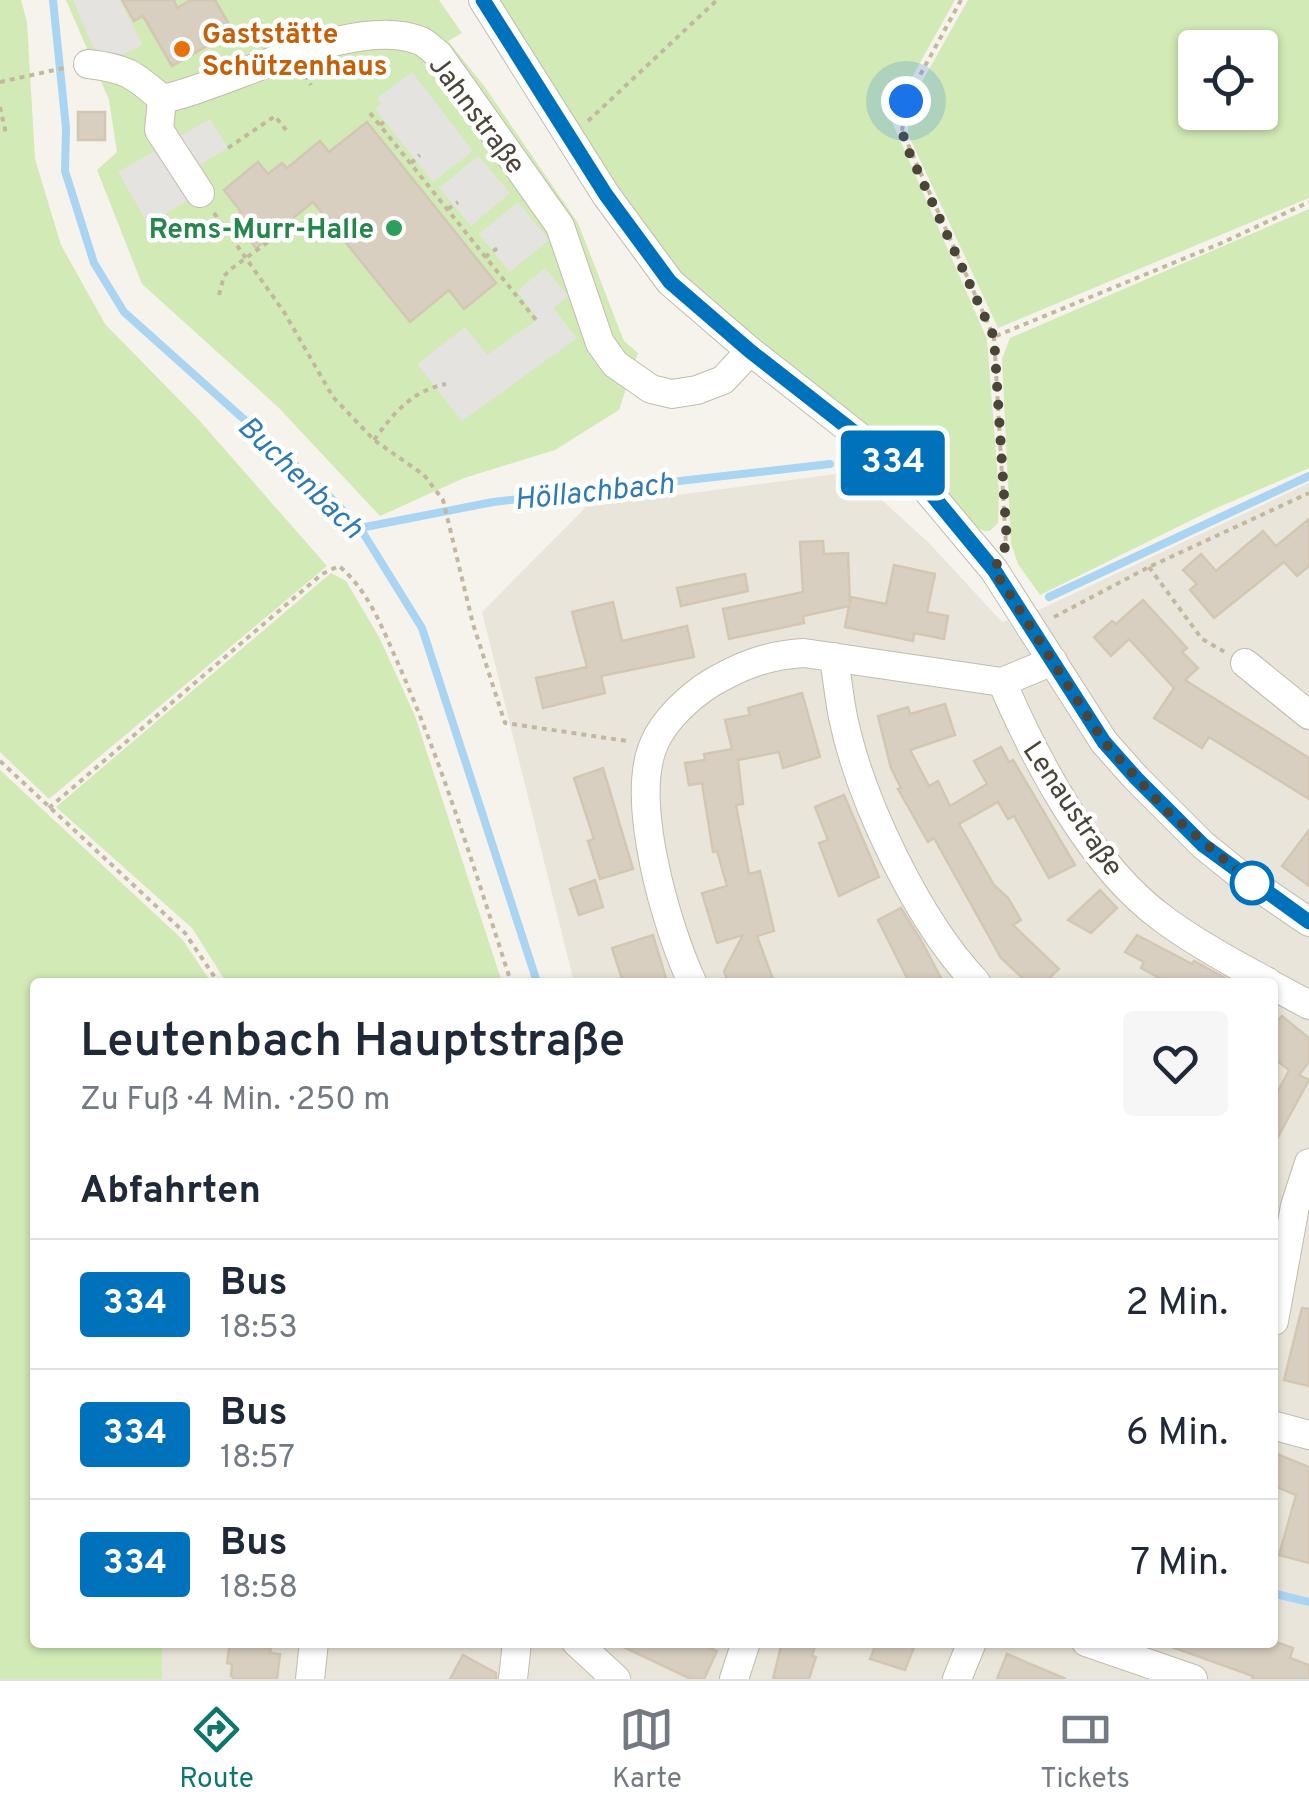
<!DOCTYPE html>
<html lang="de">
<head>
<meta charset="utf-8">
<style>
	body { margin:0; font-family:Overpass,sans-serif; background:#f6f6f7; color:#1f2937; height:100vh; display:flex; flex-direction:column; font-size:38px; white-space:nowrap }
	* { box-sizing:border-box; margin:0 }
	p { font-size:32px; color:#747a83 }
	.icon { flex:none; width:55px; height:55px; fill:none; stroke:currentColor; stroke-width:2; stroke-linecap:round; stroke-linejoin:round }
	.map { position:relative; flex:1; overflow:hidden }
	.sheet { position:absolute; left:30px; top:978px; width:1248px; height:670px; display:flex; flex-direction:column; background:#fff; border-radius:10px; box-shadow:0 2px 8px #0004 }
	.sheet>* { flex:none }
	.badge { padding:0 20px; border-radius:8px; font-size:35px; line-height:65px }
	.tools { position:absolute; left:1178px; top:30px; display:grid; gap:20px }
	.tools a { display:grid; place-items:center; width:100px; height:100px; border-radius:10px; background:#fff; box-shadow:0 2px 8px #0004; font-size:50px }
	.you { position:absolute; width:50px; height:50px; margin:-25px; border:8px solid #fff; border-radius:50%; background:#1a73e8; box-shadow:0 0 0 15px #1a73e833 }
	.map>.badge { position:absolute; translate:-50% -50%; box-shadow:0 0 0 5px #fff }
	h2 { padding:0 50px; font-size:38px; line-height:90px }
	.round { display:grid; place-items:center; flex:none; width:105px; height:105px; border-radius:10px; background:#f6f6f7 }
	.headline { display:flex; align-items:center; justify-content:space-between; height:170px; padding:0 50px }
	h1 { font-size:48px; font-weight:600; line-height:75px }
	ul { padding:0; list-style:none }
	li { display:flex; align-items:center; gap:30px; height:130px; padding:0 50px; border-top:2px solid #e0e1e3 }
	li div { flex:1 }
	li b { display:block; font-size:38px }
	li em { font-style:normal }
	li .badge { min-width:110px; font-weight:700; text-align:center }
	.menu { display:flex; justify-content:space-around; align-items:center; height:140px; border-top:2px solid #e0e1e3; background:#fff; font-size:28px; color:#747a83 }
	.menu a { display:grid; justify-items:center; gap:5px }
	.menu .current { color:#0f766e }
	.map>svg:first-child { display:block }
</style>
</head>
<body>
<div class="map">
<svg width="1309" height="1679" viewBox="0 0 1309 1679">
	<rect width="100%" height="100%" fill="#f6f3ec"/>
	<!-- residential -->
	<path fill="#eae5da" d="M851 472 929 543 1002 622 1043 608 1309 483V1679H162V1642H1272V982H574L482 612 586 507Z"/>
	<!-- green -->
	<g fill="#d2eab5" fill-rule="evenodd">
		<path d="M0 0H21L27 22 35 159 61 245 105 324 199 420 327 566 49 799 0 752Z"/>
		<path d="M66 0H439L462 33 448 41 485 87 578 223 624 341 638 353 619 410 555 450 464 478 380 516 278 407 142 284 97 170 117 152 109 100Z"/>
		<path d="M499 0H955L907 86 893 124 987 339 999 493 998 523 990 531H984L978 528 929 479 774 357 678 270 646 231Z"/>
		<path d="M968 0H1309V198L998 328 908 134 909 110 914 96ZM1195 48H1260V112H1195Z"/>
		<path d="M1309 209V468L1212 510 1040 595 1018 564 1011 544 1002 359 1010 338Z"/>
		<path d="M331 573 346 581 379 637 415 716 502 982H226L192 928 56 807Z"/>
		<path d="M0 770 182 939 211 982H35V1642L162 1643V1679H0Z"/>
	</g>
	<!-- parking -->
	<g fill="#e5e3e0">
		<path d="M73 0H119L143 45 115 58 98 59Z"/>
		<path d="M412 72 473 151 433 182 375 109 381 104 377 98Z"/>
		<path d="M210 119 228 148 186 173 200 193 148 224 118 172Z"/>
		<path d="M478 156 510 193 471 226 439 188Z"/>
		<path d="M518 202 549 240 510 272 479 234Z"/>
		<path d="M545 268 568 296 553 308 577 338 462 421 417 364 465 327 487 355 538 319 517 291Z"/>
	</g>
	<g fill="none" stroke-linecap="round" stroke-linejoin="round">
		<!-- stream -->
		<g stroke="#a9d4f2" stroke-width="8">
			<path d="M53 0 66 128 65 171 94 263 124 312 325 492 360 528 422 628 537 982"/>
			<path d="M360 528 493 502 830 464"/>
			<path d="M1049 597 1309 476"/>
			<path d="M1272 1593 1309 1602"/>
		</g>
	</g>
	<!-- building -->
	<g fill="#d8cfc1" stroke="#d3c7b4" stroke-width="2.5">
		<path d="M122 0H174L177 8 191 0H215L233 31 172 66 143 16 134 21Z"/>
		<rect x="78" y="112" width="27" height="28"/>
		<path d="M367 122 496 283 464 309 449 290 410 322 313 202 256 248 233 219 241 212 224 190 258 162 268 174 282 163 287 168 320 141 329 152Z"/>
		<path d="M1309 519V566L1297 576 1284 562 1214 618 1190 590 1197 584 1183 570 1201 554 1216 571 1263 531 1276 546Z"/>
		<path d="M823 541 824 554 848 553 850 603 851 597 886 604 894 565 935 574 927 612 948 616 944 639 914 633 913 641 845 627 849 606 803 616 804 623 729 639 723 609 803 592 800 542Z"/>
		<path d="M745 574 748 591 681 606 677 588Z"/>
		<path d="M1143 600 1187 648 1182 652 1198 668 1185 680 1309 758V799L1209 737 1202 748 1154 718 1174 688 1129 639 1111 656 1094 637 1112 621 1116 624Z"/>
		<path d="M613 602 622 641 687 626 694 657 601 676 605 693 543 708 536 678 587 667 572 612Z"/>
		<path d="M802 693 820 757 783 768 779 752 738 760 743 804 736 805 749 874 760 871 774 931 757 936 774 982H728L724 971 743 935 717 943 702 893 727 886 717 851 713 852 702 783 689 785 685 763 705 760 704 754 732 749 725 720 750 715 748 708Z"/>
		<path d="M945 704 955 735 910 750 929 786 938 781 950 806 987 784 974 761 1001 747 1009 762 1013 760 1075 865 1049 878 1014 816 1008 819 998 802 959 824 994 885 1008 898 1021 920 1013 925 1059 969 1045 982H1027L1001 958 934 838 928 842 898 789 901 788 891 768 878 716 908 707 910 714Z"/>
		<path d="M603 768 633 869 600 879 588 841 594 839 574 778Z"/>
		<path d="M844 795 879 877 839 896 819 843 828 840 815 807Z"/>
		<path d="M1309 830V886L1282 866Z"/>
		<path d="M595 880 603 907 579 915 570 889Z"/>
		<path d="M1100 890 1117 908 1091 933 1068 920Z"/>
		<path d="M901 908 921 940 943 982H909L878 920Z"/>
		<path d="M653 935 667 982H623L612 948Z"/>
		<path d="M1137 935 1192 964 1194 961 1232 982H1167L1141 968 1144 962 1125 952Z"/>
		<path d="M1282 1016 1309 1038V1062L1299 1075 1309 1080 1272 1148V1103L1289 1070 1272 1057V1027Z"/>
		<path d="M1302 1308 1309 1309V1386L1284 1380Z"/>
		<path d="M1277 1454 1309 1467V1563L1279 1555 1296 1495 1272 1485V1466Z"/>
		<path d="M613 1642H698L717 1651 704 1679H691Z"/>
		<path d="M782 1642H816L812 1656 816 1657 809 1679H773Z"/>
		<path d="M877 1642H916L905 1670 870 1659Z"/>
		<path d="M1172 1642H1276L1293 1648 1290 1658 1309 1665V1679H1252L1253 1676 1172 1647Z"/>
		<path d="M230 1643 271 1648 270 1653 280 1654 277 1679H235L231 1676 232 1664 227 1663Z"/>
		<path d="M1007 1654 1066 1679H997Z"/>
		<path d="M463 1655 496 1673V1679H450Z"/>
	</g>
	<g fill="none" stroke-linecap="round" stroke-linejoin="round">
		<defs>
			<g id="minor">
				<path d="M483 0 606 195 670 282 750 351 927 490 994 570 1104 742 1136 778 1203 845 1239 874 1309 922"/>
				<path d="M88 64C125 68 134 74 162 99"/>
				<path d="M162 99C232 85 354 13 421 41 427 44 434 51 439 55L560 226 600 343 615 364 651 389 672 394 697 390 723 380 750 351"/>
				<path d="M162 99 159 130 200 193"/>
				<path d="M834 657C837 677 839 697 843 717 860 800 918 921 976 982"/>
				<path d="M1245 663 1309 715"/>
				<path d="M1002 682C1036 761 1091 866 1162 918 1194 942 1232 963 1268 982"/>
				<path d="M692 982C667 928 629 801 654 744 664 720 689 697 711 683 742 665 768 655 804 653L1002 682 1053 661"/>
				<path d="M1272 985 1309 1005"/>
				<path d="M1274 1321 1295 1206 1309 1163"/>
				<path d="M1272 1425 1309 1435"/>
				<path d="M576 1642 616 1679"/>
				<path d="M1086 1642 1193 1679"/>
				<path d="M310 1679 314 1642"/>
				<path d="M513 1679 517 1642"/>
				<path d="M734 1679 746 1642"/>
				<path d="M957 1679 972 1642"/>
			</g>
		</defs>
		<!-- minor casing -->
		<use href="#minor" stroke="#c2bbae" stroke-width="30"/>
		<!-- path -->
		<g stroke="#c4b79f" stroke-width="4" stroke-dasharray="5 5" stroke-linecap="butt">
			<path d="M961 0 906 101 902 131 994 337 1006 545"/>
			<path d="M305 75 311 85"/>
			<path d="M0 82 64 68"/>
			<path d="M0 107 6 134"/>
			<path d="M370 113 536 320"/>
			<path d="M588 121 717 0"/>
			<path d="M380 125 388 119"/>
			<path d="M228 148 275 116 286 130"/>
			<path d="M411 163 420 155"/>
			<path d="M448 209 458 202"/>
			<path d="M214 213 284 312 333 397 374 440 424 475 443 500 473 624 505 723 627 741"/>
			<path d="M485 257 499 247"/>
			<path d="M219 295 224 276 231 269 290 226 296 234"/>
			<path d="M996 336 1224 242 1309 202"/>
			<path d="M374 440C394 413 411 391 446 384"/>
			<path d="M1149 567 1202 639 1225 652"/>
			<path d="M1054 617 1149 567 1309 493"/>
			<path d="M0 761 185 933 218 982"/>
			<path d="M49 808 322 574 339 566C371 593 384 633 401 670 445 772 477 877 511 982"/>
		</g>
		<!-- minor -->
		<use href="#minor" stroke="#fff" stroke-width="28"/>
	</g>
	<g fill="none" stroke-linecap="round" stroke-linejoin="round">
		<defs>
			<path id="line" d="M483 0 606 195 670 282 750 351 928 490 994 570 1104 742 1136 778 1203 845 1309 922"/>
		</defs>
		<!-- line casing -->
		<use href="#line" stroke="#fff" stroke-width="22"/>
		<!-- line -->
		<use href="#line" stroke="#0072bc" stroke-width="15"/>
		<!-- walk -->
		<path stroke="#4b4439" stroke-width="10" stroke-dasharray="0 18" d="M906 101 902 120 904 141 994 337 1007 543 994 570 1104 742 1168 812 1252 883"/>
	</g>
	<!-- markers -->
	<circle fill="#e8710a" stroke="#fff" stroke-width="4" cx="182" cy="49" r="10"/>
	<circle fill="#2e9e5b" stroke="#fff" stroke-width="4" cx="394" cy="228" r="10"/>
	<circle fill="#fff" stroke="#0072bc" stroke-width="5" cx="1252" cy="883" r="20"/>
	<g text-anchor="middle" stroke-width="9" stroke-linejoin="round" paint-order="stroke">
		<!-- food labels -->
		<g font-size="28" font-weight="bold" fill="#c56008" stroke="#fff" text-anchor="start">
			<text x="202" y="43">Gaststätte<tspan x="202" dy="32">Schützenhaus</tspan></text>
		</g>
		<!-- street labels -->
		<g font-size="28" fill="#4b4439" stroke="#fff">
			<text transform="translate(478 114) rotate(53)" y="10">Jahnstraße</text>
			<text transform="translate(1074 808) rotate(56)" y="10">Lenaustraße</text>
		</g>
		<!-- leisure labels -->
		<g font-size="28" font-weight="bold" fill="#27864d" stroke="#fff" text-anchor="end">
			<text x="374" y="238">Rems-Murr-Halle</text>
		</g>
		<!-- water labels -->
		<g font-size="30" font-style="italic" fill="#2e7ab2" stroke="#fff">
			<text transform="translate(301 477) rotate(44)" y="10">Buchenbach</text>
			<text transform="translate(594 491) rotate(-6)" y="10">Höllachbach</text>
		</g>
	</g>
</svg>
<div class="tools">
<a><svg class="icon" aria-label="locate" viewBox="0 0 24 24"><circle cx="12" cy="12" r="6"/><path d="M12 2v4M12 18v4M2 12h4M18 12h4"/></svg></a>
</div>
<div class="you" style="left:906px;top:101px"></div>
<b class="badge" style="left:893px;top:463px;background:#0072bc;color:#fff">334</b>
<section class="sheet">
<div class="headline"><div><h1>Leutenbach Hauptstraße</h1><p>Zu Fuß · 4 Min. · 250 m</p></div><a class="round"><svg class="icon" aria-label="heart" viewBox="0 0 24 24"><path d="M12 20l-8-8c-3-5 5-10 8-4 3-6 11-1 8 4z"/></svg></a></div>
<h2>Abfahrten</h2>
<ul>
<li><span class="badge" style="background:#0072bc;color:#fff">334</span><div><b>Bus</b><p>18:53</p></div><em>2 Min.</em></li>
<li><span class="badge" style="background:#0072bc;color:#fff">334</span><div><b>Bus</b><p>18:57</p></div><em>6 Min.</em></li>
<li><span class="badge" style="background:#0072bc;color:#fff">334</span><div><b>Bus</b><p>18:58</p></div><em>7 Min.</em></li>
</ul>
</section>
</div>
<nav class="menu">
<a class="current"><svg class="icon" aria-label="directions" viewBox="0 0 24 24"><path d="M12 3l9 9-9 9-9-9zM9 14v-3h6M13 9l2 2-2 2"/></svg>Route</a>
<a><svg class="icon" aria-label="map" viewBox="0 0 24 24"><path d="M3 6l6-2 6 2 6-2v14l-6 2-6-2-6 2zM9 4v14M15 6v14"/></svg>Karte</a>
<a><svg class="icon" aria-label="tickets" viewBox="0 0 24 24"><path d="M3 7h18v10H3zM15 7v10"/></svg>Tickets</a>
</nav>
</body>
</html>
